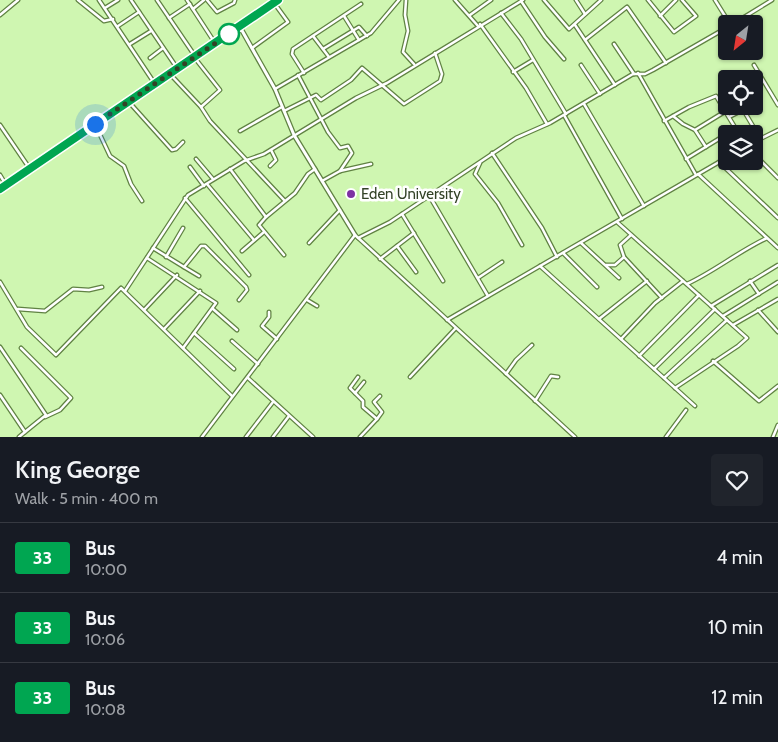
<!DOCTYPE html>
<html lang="en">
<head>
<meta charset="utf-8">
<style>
	body { margin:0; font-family:Cabin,sans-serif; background:#20242c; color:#f1f3f6; height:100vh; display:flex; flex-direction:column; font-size:19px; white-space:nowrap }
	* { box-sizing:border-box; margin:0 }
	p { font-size:16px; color:#9ea1a6 }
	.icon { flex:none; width:28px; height:28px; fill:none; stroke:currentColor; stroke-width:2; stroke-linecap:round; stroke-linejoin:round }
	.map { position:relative; height:437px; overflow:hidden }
	.drawer { display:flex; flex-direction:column; background:#171b24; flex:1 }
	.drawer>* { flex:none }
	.badge { padding:0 10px; border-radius:4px; font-size:18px; line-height:32px }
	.needle { width:32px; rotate:210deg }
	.controls { position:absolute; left:718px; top:15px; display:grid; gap:10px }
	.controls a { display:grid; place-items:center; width:45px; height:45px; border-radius:5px; background:#171b24; box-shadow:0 1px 4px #0004; font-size:25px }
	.you { position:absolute; width:25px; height:25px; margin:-12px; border:4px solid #fff; border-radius:50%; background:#1a73e8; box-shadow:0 0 0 8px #1a73e833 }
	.map>.badge { position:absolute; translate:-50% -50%; box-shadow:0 0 0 2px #fff }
	.round { display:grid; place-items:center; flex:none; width:52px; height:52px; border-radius:5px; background:#20242c }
	.overview { display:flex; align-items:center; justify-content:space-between; height:85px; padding:0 15px }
	h1 { font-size:24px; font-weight:600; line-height:38px }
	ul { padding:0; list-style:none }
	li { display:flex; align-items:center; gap:15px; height:70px; padding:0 15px; border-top:1px solid #363941 }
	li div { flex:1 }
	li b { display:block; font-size:19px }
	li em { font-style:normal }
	li .badge { min-width:55px; font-weight:700; text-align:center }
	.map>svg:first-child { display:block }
</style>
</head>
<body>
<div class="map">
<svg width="778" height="437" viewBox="0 0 778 437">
	<rect width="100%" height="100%" fill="#cff6b1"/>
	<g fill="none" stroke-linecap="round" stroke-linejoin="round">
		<defs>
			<g id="minor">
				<path d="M78 0 104 21 113 19"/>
				<path d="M99 0 155 84"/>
				<path d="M131 0 177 68"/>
				<path d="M157 0 195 56"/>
				<path d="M187 0 215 43"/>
				<path d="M207 0 217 12 234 3 235 0"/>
				<path d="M406 0 405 15 408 31 403 52 414 64"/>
				<path d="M455 0 478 26"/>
				<path d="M544 0 569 29 601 0"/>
				<path d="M576 0 585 14"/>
				<path d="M648 0 674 32 696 16 682 0"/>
				<path d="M715 0 730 24"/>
				<path d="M521 1 545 37 564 59"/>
				<path d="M105 8 118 0"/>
				<path d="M193 9 204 0"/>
				<path d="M501 13 521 39 566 114"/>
				<path d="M0 15 18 0"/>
				<path d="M470 15 491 0"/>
				<path d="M344 16 359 40"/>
				<path d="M660 16 676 0"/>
				<path d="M169 18 190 4"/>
				<path d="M480 24 526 88 547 124"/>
				<path d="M733 24 772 0"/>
				<path d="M575 25 615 85"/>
				<path d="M118 26 139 12"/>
				<path d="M313 36 329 57"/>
				<path d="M585 40 627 7 666 63"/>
				<path d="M130 44 151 31"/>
				<path d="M614 44 634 74"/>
				<path d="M252 48 288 22 272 0"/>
				<path d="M323 49 359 27 367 36"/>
				<path d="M150 58 163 48"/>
				<path d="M581 65 600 94"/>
				<path d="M754 65 778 105"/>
				<path d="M513 72 533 60"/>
				<path d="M169 73 201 107 220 90 194 57"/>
				<path d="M304 73 292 54 293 49 361 4"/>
				<path d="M638 73 696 175"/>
				<path d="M298 75 328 132 340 148 348 146 352 153 340 171"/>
				<path d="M275 89 371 33 399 0"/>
				<path d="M128 101 172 150 176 149 183 142"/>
				<path d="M584 104 644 206"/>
				<path d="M741 106 760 138"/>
				<path d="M201 107 210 121 284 200"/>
				<path d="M284 111 316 95 321 100 351 80 362 68 404 104 440 81 442 74 435 53"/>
				<path d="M564 115 622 219"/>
				<path d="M673 116 683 124 695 130 706 147"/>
				<path d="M729 117 743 110"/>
				<path d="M664 121 689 107 716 96 739 134"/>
				<path d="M95 124 110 156 124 166 131 184 142 201"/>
				<path d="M0 125 30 169"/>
				<path d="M695 130 726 111"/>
				<path d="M240 131 282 107"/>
				<path d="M754 142 778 130"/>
				<path d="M492 153 542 228 557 257"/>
				<path d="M754 154 778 178"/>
				<path d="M196 159 213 179"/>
				<path d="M686 159 735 129"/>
				<path d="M719 162 778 218"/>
				<path d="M480 163 475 174 498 203 522 245"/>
				<path d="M270 166 276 160 271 150"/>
				<path d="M190 167 204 186"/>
				<path d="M230 169 266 217 295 193 308 174 315 169"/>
				<path d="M698 174 778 248"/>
				<path d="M0 175 6 185"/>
				<path d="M322 181 340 171 371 164"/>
				<path d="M207 184 254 240"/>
				<path d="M430 197 488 296"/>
				<path d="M185 198 249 275"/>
				<path d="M402 214 443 281"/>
				<path d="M266 217 259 225 284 255"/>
				<path d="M617 222 747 338 738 346 675 388"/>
				<path d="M631 235 620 245 624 257 662 298"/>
				<path d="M358 238 390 222 516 138 550 123 633 74H645L653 70 726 28"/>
				<path d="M309 243 340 210"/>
				<path d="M581 243 619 278"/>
				<path d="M397 246 416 272"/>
				<path d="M153 248 184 267 201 246H205L246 287 247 290 239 300"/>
				<path d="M242 251 264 232"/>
				<path d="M563 253 597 287"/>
				<path d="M166 257 183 228"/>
				<path d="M147 258 216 303 183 348"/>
				<path d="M380 259 414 233"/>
				<path d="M606 265H615L624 257"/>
				<path d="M540 266 695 406"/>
				<path d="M184 267 199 276"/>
				<path d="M478 278 502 262"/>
				<path d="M750 281 759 294"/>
				<path d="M0 282 27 327 56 355 121 288 232 396"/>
				<path d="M687 284C715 271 739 251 767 238"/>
				<path d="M125 291 188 195 244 161 264 154 356 98 387 83 523 0"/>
				<path d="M307 300 317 306"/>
				<path d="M711 306 778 265"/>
				<path d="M18 309 45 311 73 289 89 290 102 287"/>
				<path d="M213 309 237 330"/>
				<path d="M144 310 177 275"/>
				<path d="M758 310 778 332"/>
				<path d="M269 312V317L262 326 277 339"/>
				<path d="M723 316 778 282"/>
				<path d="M599 319 647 281"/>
				<path d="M447 320 726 158"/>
				<path d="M733 325 778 299"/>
				<path d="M164 329 200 291"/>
				<path d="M194 333 234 369"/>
				<path d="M621 339 655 303 683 281"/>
				<path d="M232 341 258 364"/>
				<path d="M0 347 46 415 25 432"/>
				<path d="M21 348 71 398 60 410 45 417"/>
				<path d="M639 356 699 295"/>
				<path d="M713 361 759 401 778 386"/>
				<path d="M654 369 715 309"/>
				<path d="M506 374 516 360 532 345"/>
				<path d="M358 377 350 388 363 401V407L377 419 360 437"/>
				<path d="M410 377 455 329"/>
				<path d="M248 378 313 437"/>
				<path d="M664 378 727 320"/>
				<path d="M355 393 364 382"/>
				<path d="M0 395 25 432 19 437"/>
				<path d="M535 401 551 376 558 377"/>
				<path d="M377 419 382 412 374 402 380 396"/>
				<path d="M202 437 355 235 575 437"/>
				<path d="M246 437 273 402"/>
				<path d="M273 437 289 416"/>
				<path d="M666 437 686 410"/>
				<path d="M773 437 778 425"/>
			</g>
			<g id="tertiary">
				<path d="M240 27 275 89 294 135 355 235"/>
				<path d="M0 189 278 0"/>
			</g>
		</defs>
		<!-- minor casing -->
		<use href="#minor" stroke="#608243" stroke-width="5"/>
		<!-- tertiary casing -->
		<use href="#tertiary" stroke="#608243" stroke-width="5.5"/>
		<!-- minor -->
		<use href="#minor" stroke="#fff" stroke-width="2.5"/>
		<!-- tertiary -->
		<use href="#tertiary" stroke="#fff" stroke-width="3"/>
	</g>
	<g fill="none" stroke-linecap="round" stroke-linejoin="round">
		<defs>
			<path id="line" d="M0 189 278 0"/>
		</defs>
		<!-- line casing -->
		<use href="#line" stroke="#fff" stroke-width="11"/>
		<!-- line -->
		<use href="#line" stroke="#00a651" stroke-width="8"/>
		<!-- walk -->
		<path stroke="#334227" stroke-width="5" stroke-dasharray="0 9" d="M95 124 229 34"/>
	</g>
	<!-- markers -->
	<circle fill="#fff" stroke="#00a651" stroke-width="2.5" cx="229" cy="34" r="10"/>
	<circle fill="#7d31a3" stroke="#fff" stroke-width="2" cx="351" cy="194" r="5"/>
	<g text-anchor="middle" stroke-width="5" stroke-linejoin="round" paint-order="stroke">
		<!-- poi labels -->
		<g font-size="15" fill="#334227" stroke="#fff" text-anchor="start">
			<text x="361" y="199">Eden University</text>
		</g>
	</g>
</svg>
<div class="controls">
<a><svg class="needle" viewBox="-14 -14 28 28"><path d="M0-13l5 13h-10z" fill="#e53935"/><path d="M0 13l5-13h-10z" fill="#9ea1a6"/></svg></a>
<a><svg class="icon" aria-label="locate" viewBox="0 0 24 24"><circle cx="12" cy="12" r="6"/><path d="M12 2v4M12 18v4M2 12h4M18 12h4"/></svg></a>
<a><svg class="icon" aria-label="layers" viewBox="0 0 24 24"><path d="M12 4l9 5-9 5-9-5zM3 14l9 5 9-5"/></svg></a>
</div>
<div class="you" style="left:95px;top:124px"></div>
</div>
<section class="drawer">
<div class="overview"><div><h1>King George</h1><p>Walk · 5 min · 400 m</p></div><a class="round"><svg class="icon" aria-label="heart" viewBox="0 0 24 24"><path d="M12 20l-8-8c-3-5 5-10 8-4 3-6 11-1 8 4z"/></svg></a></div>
<ul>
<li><span class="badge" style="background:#00a651;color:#fff">33</span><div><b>Bus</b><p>10:00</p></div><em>4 min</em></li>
<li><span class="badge" style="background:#00a651;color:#fff">33</span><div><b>Bus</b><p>10:06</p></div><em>10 min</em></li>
<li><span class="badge" style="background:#00a651;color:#fff">33</span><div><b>Bus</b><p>10:08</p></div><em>12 min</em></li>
</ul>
</section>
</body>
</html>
